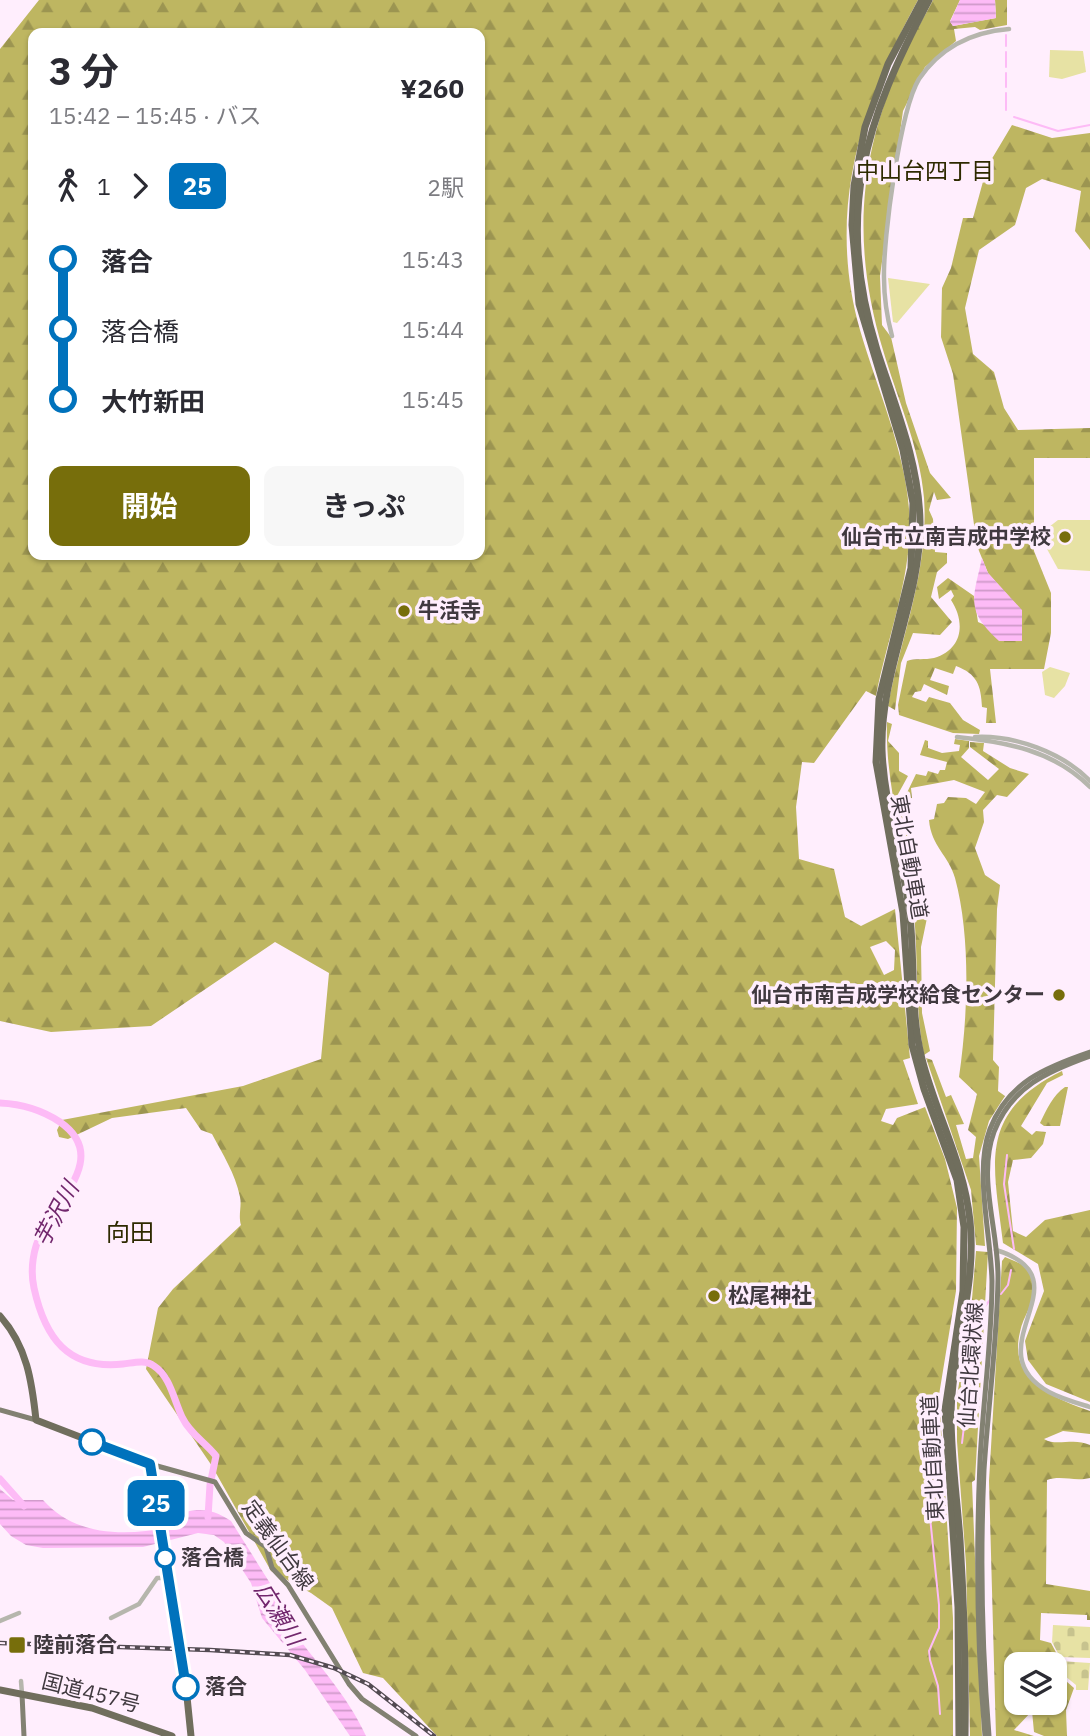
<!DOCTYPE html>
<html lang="ja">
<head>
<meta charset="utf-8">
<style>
	body { margin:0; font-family:"IBM Plex Sans","Noto Sans JP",sans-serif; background:#f7f7f7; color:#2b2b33; height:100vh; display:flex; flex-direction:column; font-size:26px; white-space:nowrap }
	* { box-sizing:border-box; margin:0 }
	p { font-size:23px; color:#7c7c81 }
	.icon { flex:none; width:38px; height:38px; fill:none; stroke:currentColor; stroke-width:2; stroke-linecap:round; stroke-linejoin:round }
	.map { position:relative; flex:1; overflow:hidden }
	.sheet { position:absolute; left:28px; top:28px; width:457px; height:532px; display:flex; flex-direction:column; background:#fff; border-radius:14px; box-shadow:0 2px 5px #0004 }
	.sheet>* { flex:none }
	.badge { padding:0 14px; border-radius:10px; font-size:24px; line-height:46px }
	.tools { position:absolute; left:1004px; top:1652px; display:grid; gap:14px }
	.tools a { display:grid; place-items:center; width:63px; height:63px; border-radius:14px; background:#fff; box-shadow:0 2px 5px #0004; font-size:35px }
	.map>.badge { position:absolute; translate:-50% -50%; box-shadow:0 0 0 4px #fff }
	.legs { display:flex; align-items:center; gap:10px; height:77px; padding:0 21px; font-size:23px }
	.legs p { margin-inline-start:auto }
	.headline { display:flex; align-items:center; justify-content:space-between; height:119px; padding:0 21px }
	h1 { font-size:38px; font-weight:700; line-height:52px }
	.action { display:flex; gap:14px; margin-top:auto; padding:14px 21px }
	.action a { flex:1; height:80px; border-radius:14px; background:#776e0b; color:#fff; font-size:28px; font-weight:700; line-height:80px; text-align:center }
	.action a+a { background:#f7f7f7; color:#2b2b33 }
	ul { padding:0 21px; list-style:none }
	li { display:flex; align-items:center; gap:24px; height:70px; font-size:26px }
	li i { display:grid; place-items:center; width:10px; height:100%; margin:0 9px; background:currentColor }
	li i::after { content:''; width:18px; height:18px; margin:-9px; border:5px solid; border-radius:50%; background:#fff }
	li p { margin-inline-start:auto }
	li:first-child i { background:linear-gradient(#0000 50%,currentColor 0) }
	li:last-child i { background:linear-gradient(currentColor 50%,#0000 0) }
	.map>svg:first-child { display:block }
</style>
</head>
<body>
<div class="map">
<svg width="1090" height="1736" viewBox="0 0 1090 1736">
	<defs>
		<pattern id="forest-firs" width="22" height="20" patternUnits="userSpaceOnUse" patternTransform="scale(1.75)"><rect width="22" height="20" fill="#beb661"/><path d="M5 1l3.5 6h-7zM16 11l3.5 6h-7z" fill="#9c9551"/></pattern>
		<pattern id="cemetery-stones" width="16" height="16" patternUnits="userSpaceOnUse" patternTransform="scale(1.75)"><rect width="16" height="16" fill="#e7e2a4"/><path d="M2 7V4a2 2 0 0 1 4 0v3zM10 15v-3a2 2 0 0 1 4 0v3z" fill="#c7c38e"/></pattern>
		<pattern id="water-rules" width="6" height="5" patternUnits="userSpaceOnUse" patternTransform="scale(1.75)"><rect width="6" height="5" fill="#fdbbf6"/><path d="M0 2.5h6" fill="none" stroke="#ce99c9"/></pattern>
	</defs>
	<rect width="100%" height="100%" fill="#ffeefd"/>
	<!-- green -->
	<g fill="#e7e2a4">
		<path d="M1050 50 1083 51 1086 72 1062 79 1049 77Z"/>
		<path d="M888 278 930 284 897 323 893 322Z"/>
		<path d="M1058 520H1090V571L1058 569 1047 549 1049 527Z"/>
		<path d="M1050 667 1070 673 1065 686 1054 698 1045 695 1042 672Z"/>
	</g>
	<!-- forest -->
	<g fill="url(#forest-firs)" fill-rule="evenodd">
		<path d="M39 0H918C861 104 826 211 860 330 877 389 904 447 909 509 914 572 888 634 876 696L866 691 814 763 802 762 796 807 799 859 834 869 845 917 861 926 895 909 910 1058 903 1060 918 1104 886 1109 881 1121 893 1125 897 1118 925 1107 945 1159 957 1208 956 1291 939 1395 953 1618V1736H437L383 1678 363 1673 332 1608 311 1593 271 1571 212 1466 146 1369 158 1308 173 1289 241 1225C238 1215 242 1206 240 1197 235 1173 223 1155 212 1134L201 1130 186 1108 112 1118 68 1139 59 1137 57 1130 62 1120 243 1086 321 1059 329 973 275 942 151 1026 51 1032 0 1021V49ZM33 33H480V555H33ZM886 941 895 950 894 970 884 975 870 947Z"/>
		<path d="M933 0H960L950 21 953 26 996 18 995 0H1007V25L980 30 975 27 954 29 956 41 925 67 903 111 880 276 882 325 891 337 906 403 930 473 951 498 937 500 934 492 929 510 933 519 935 552 947 553V563L937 572 931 597 952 622 940 635 913 633 901 663 895 710 888 706C901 636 929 571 924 498 920 448 897 398 883 350 853 250 857 163 899 66 908 43 922 22 933 0Z"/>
		<path d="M1012 125 1052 138 1090 133V250L1075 231 1081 191 1042 179 1026 188 1015 225 979 250 965 308 973 354 994 372 1004 408 1018 430 1090 428V458H1034V551L1051 593V633L1044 669H990L996 723H986L987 708 982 707C981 685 977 674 956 666L953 674 935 668 930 680 949 686 947 695 924 684 921 691 915 692 912 697 926 702 929 697 950 703 963 720 980 730 979 734 953 733 899 715 898 705 907 661C915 658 925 660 934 658 964 649 965 621 951 600L954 596 951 590 939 599 937 587 948 578 974 596 978 622 1021 641V610L988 573 977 546 953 374 941 337 942 288 951 268 963 218H973L987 167Z"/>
		<path d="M887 722 892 724 888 741 899 753V771L908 776 897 796 926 898 927 918 921 947 922 1013 930 1051 924 1055C914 1005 919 954 913 904 904 842 885 784 887 722Z"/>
		<path d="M955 739 969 741V748L961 757 988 780 999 769 970 747V742L984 743 983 751 1010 768 1029 774 1007 797 997 795 983 810 984 822 975 848 985 875 1000 885 997 909 993 1060 999 1067 998 1091 1005 1096 989 1121 979 1156 985 1246 976 1245 971 1190 926 1058 932 1060 946 1097 951 1095 964 1124 956 1125 966 1159 973 1158 976 1137 968 1130 977 1094 959 1077C968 1016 971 937 955 878 949 856 931 846 929 820L934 819 937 804 944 803 948 797 966 798 976 804 985 792 954 780 911 788 912 798 904 799 916 774 926 776 928 771 938 774 940 770H945L947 762 920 755 925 740 928 741V748L942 753 959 751 960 745 954 744Z"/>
		<path d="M1062 1071 1063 1075 1047 1083 1021 1126 1032 1135 1036 1131 1046 1132 1043 1144 1031 1158 1013 1160 1008 1182 1013 1231 1026 1237 1045 1220 1090 1210V1402L1046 1384 1028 1360 1025 1341 1044 1291 1038 1264 1003 1243C994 1166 976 1113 1062 1071Z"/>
		<path d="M1065 1087H1068L1060 1126H1044L1040 1123C1047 1109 1053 1095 1065 1087Z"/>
		<path d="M976 1251 988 1252 975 1480 972 1482 982 1736H970L966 1564 957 1441V1396L971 1311Z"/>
		<path d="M1005 1257 1026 1266 1036 1286C1035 1302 1023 1316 1020 1332 1008 1381 1053 1398 1090 1411V1434L1063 1431 1044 1439C1057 1447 1073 1437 1090 1445V1478C1074 1482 1062 1475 1047 1480L1046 1584 1090 1591V1620H1087V1615L1041 1613 1040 1640 1051 1643 1059 1658 1058 1674 1074 1688 1066 1710 1067 1736H1044L1034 1732 1032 1711 1014 1730 1034 1736H996L989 1481 1002 1261ZM1017 1664H1055V1703H1017Z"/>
	</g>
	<!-- cemetery -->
	<g fill="url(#cemetery-stones)">
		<path d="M1053 1625 1090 1627V1658L1060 1657 1052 1642Z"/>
		<path d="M1060 1661 1090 1663 1088 1690H1076V1685L1060 1672Z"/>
	</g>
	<!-- water -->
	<g fill="url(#water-rules)">
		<path d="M960 0H995L996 18 953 26 950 22Z"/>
		<path d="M982 558 988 573 1022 610V641H999C965 610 973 599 982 558Z"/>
		<path d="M0 1489 13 1500H43C75 1536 123 1536 167 1528L170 1517C195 1508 208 1506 231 1521L290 1615 288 1624C315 1662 347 1694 366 1736H350L305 1670 262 1618 251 1583 224 1542 214 1535 198 1533 143 1547 43 1548 26 1545 11 1536 0 1524Z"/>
	</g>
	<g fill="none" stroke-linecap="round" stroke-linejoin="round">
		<!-- stream -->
		<g stroke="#fdbbf6" stroke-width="2">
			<path d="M1006 35V46"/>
			<path d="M1006 67V52"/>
			<path d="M1006 87V73"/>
			<path d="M1006 110V93"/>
			<path d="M1014 117 1058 131 1090 125"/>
			<path d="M1007 1155 1004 1184 1014 1249"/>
			<path d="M1001 1294 1008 1285 1011 1270"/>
			<path d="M962 1443 977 1316 990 1300"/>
			<path d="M937 1509 930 1517 939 1605V1628L929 1651 930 1660 938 1686 940 1714"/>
		</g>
		<!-- river -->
		<g stroke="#fdbbf6" stroke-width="7">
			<path d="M0 1103C22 1104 42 1110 60 1122 109 1156 59 1198 42 1232 33 1248 30 1270 34 1288 45 1338 68 1370 123 1364 133 1363 145 1359 154 1366 170 1376 174 1400 182 1417 190 1434 205 1442 216 1456L210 1485 208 1517"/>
			<path d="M0 1479 24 1506"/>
		</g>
		<!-- minor -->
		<g stroke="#b6b6ad" stroke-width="4.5">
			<path d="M892 336C887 317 884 298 884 278 883 239 900 110 919 79 940 48 972 32 1009 29"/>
			<path d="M957 737C1006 742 1053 750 1090 787"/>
			<path d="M975 737C1014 735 1062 752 1090 781"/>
			<path d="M996 1250C1090 1279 971 1348 1049 1392 1062 1399 1077 1403 1090 1407"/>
			<path d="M111 1618 139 1604 157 1578H168"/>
			<path d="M0 1621 19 1613"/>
			<path d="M21 1681 22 1694"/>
		</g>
		<!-- major -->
		<g stroke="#828172" stroke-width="5">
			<path d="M0 1410 36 1420"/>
			<path d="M150 1464 215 1482 246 1533 266 1547 272 1568 288 1585 349 1684 362 1699 416 1736"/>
			<path d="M22 1694 24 1736"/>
			<path d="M985 1736C977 1646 976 1552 980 1461 983 1401 992 1341 992 1281 991 1235 974 1171 990 1129 1008 1082 1046 1067 1090 1052"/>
			<path d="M989 1736C982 1649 980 1558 984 1470 988 1407 997 1343 998 1279 999 1231 977 1178 994 1132 1011 1087 1048 1071 1090 1056"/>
		</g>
		<!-- highway -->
		<g stroke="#706e5d" stroke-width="7">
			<path d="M922 0 888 64 865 127 854 186 852 225 859 304 903 450 913 503 911 568 879 699 876 762 903 913 912 1045 924 1089 957 1180 964 1227 963 1291 945 1410 958 1607 959 1736"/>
			<path d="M929 0C864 122 835 213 877 350 895 406 919 462 920 522 921 600 880 671 882 750 884 807 904 860 910 917 915 964 910 1012 922 1059 936 1114 964 1163 970 1221 977 1287 952 1349 951 1415 951 1457 957 1498 960 1540 964 1605 966 1671 965 1736"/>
			<path d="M0 1316C27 1346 32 1382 36 1420L150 1464 186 1687 191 1736"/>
			<path d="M0 1690 92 1708 172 1736"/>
		</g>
		<defs>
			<path id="rail" d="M0 1643 210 1650 290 1655 334 1668 368 1684 434 1736"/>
		</defs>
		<!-- rail casing -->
		<use href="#rail" stroke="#534b52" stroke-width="4.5"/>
		<!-- rail -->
		<use href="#rail" stroke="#ffeefd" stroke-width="2" stroke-dasharray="5" stroke-linecap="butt"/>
	</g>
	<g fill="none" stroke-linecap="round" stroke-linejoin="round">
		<defs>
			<path id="line-1" d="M92 1442 150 1464 186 1687"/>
		</defs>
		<!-- line-1 casing -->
		<use href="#line-1" stroke="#fff" stroke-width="16"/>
		<!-- line-1 -->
		<use href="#line-1" stroke="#0072bc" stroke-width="10"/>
	</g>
	<!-- markers -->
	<g fill="#776e0b" stroke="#ffeefd" stroke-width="2.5">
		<circle cx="1065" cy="537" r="7"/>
		<circle cx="404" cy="611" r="7"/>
		<circle cx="1059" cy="995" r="7"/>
		<circle cx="714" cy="1296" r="7"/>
		<rect x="8" y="1636" width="18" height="18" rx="3.5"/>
	</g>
	<g fill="#fff" stroke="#0072bc" stroke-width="3.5">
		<circle cx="92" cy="1442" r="12"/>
		<circle cx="165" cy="1558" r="9"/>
		<circle cx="186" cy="1687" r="12"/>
	</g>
	<g text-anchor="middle" stroke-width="7" stroke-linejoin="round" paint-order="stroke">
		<!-- poi labels -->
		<g font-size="21" font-weight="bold" fill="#40393f" stroke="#ffeefd" text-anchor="start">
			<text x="1051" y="544" text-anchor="end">仙台市立南吉成中学校</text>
			<text x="418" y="618">牛活寺</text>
			<text x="1045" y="1002" text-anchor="end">仙台市南吉成学校給食センター</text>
			<text x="728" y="1303">松尾神社</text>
			<text x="33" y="1652">陸前落合</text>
		</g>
		<!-- street labels -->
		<g font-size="21" fill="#40393f" stroke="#ffeefd">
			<text transform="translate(909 857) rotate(80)" y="7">東北自動車道</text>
			<text transform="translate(971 1365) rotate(-86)" y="7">仙台北環状線</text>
			<text transform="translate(933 1458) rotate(-93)" y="7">東北自動車道</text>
			<text transform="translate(278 1545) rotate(54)" y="7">定義仙台線</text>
			<text transform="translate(91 1693) rotate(14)" y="7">国道457号</text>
		</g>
		<!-- stop labels -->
		<g font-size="21" font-weight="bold" fill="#40393f" stroke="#ffeefd" text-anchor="start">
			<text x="181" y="1565">落合橋</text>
			<text x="205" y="1694">落合</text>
		</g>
		<!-- neighbourhood labels -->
		<g font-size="23" fill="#2e2a00" stroke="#ffeefd">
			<text x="925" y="179">中山台四丁目</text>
		</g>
		<!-- water labels -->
		<g font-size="23" font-style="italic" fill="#72276d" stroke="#ffeefd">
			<text transform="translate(56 1214) rotate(-62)" y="8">芋沢川</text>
			<text transform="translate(279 1614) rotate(58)" y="8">広瀬川</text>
		</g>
		<!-- quarter labels -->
		<g font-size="24" fill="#2e2a00" stroke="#ffeefd">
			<text x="130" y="1241">向田</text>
		</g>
	</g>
</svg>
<div class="tools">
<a><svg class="icon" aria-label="layers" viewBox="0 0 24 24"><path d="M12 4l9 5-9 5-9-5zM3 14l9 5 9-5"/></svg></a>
</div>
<b class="badge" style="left:156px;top:1503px;background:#0072bc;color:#fff">25</b>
<section class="sheet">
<div class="headline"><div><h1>3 分</h1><p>15:42 – 15:45 · バス</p></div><b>¥260</b></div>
<div class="legs"><svg class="icon" aria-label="walk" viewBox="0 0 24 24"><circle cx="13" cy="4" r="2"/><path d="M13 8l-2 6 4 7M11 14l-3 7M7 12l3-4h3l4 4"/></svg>1<svg class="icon" aria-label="forward" viewBox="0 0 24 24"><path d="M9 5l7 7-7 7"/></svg><b class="badge" style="background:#0072bc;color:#fff">25</b><p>2駅</p></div>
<ul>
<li><i style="color:#0072bc"></i><b>落合</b><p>15:43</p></li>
<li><i style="color:#0072bc"></i><span>落合橋</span><p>15:44</p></li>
<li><i style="color:#0072bc"></i><b>大竹新田</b><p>15:45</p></li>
</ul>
<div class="action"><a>開始</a><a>きっぷ</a></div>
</section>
</div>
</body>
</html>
